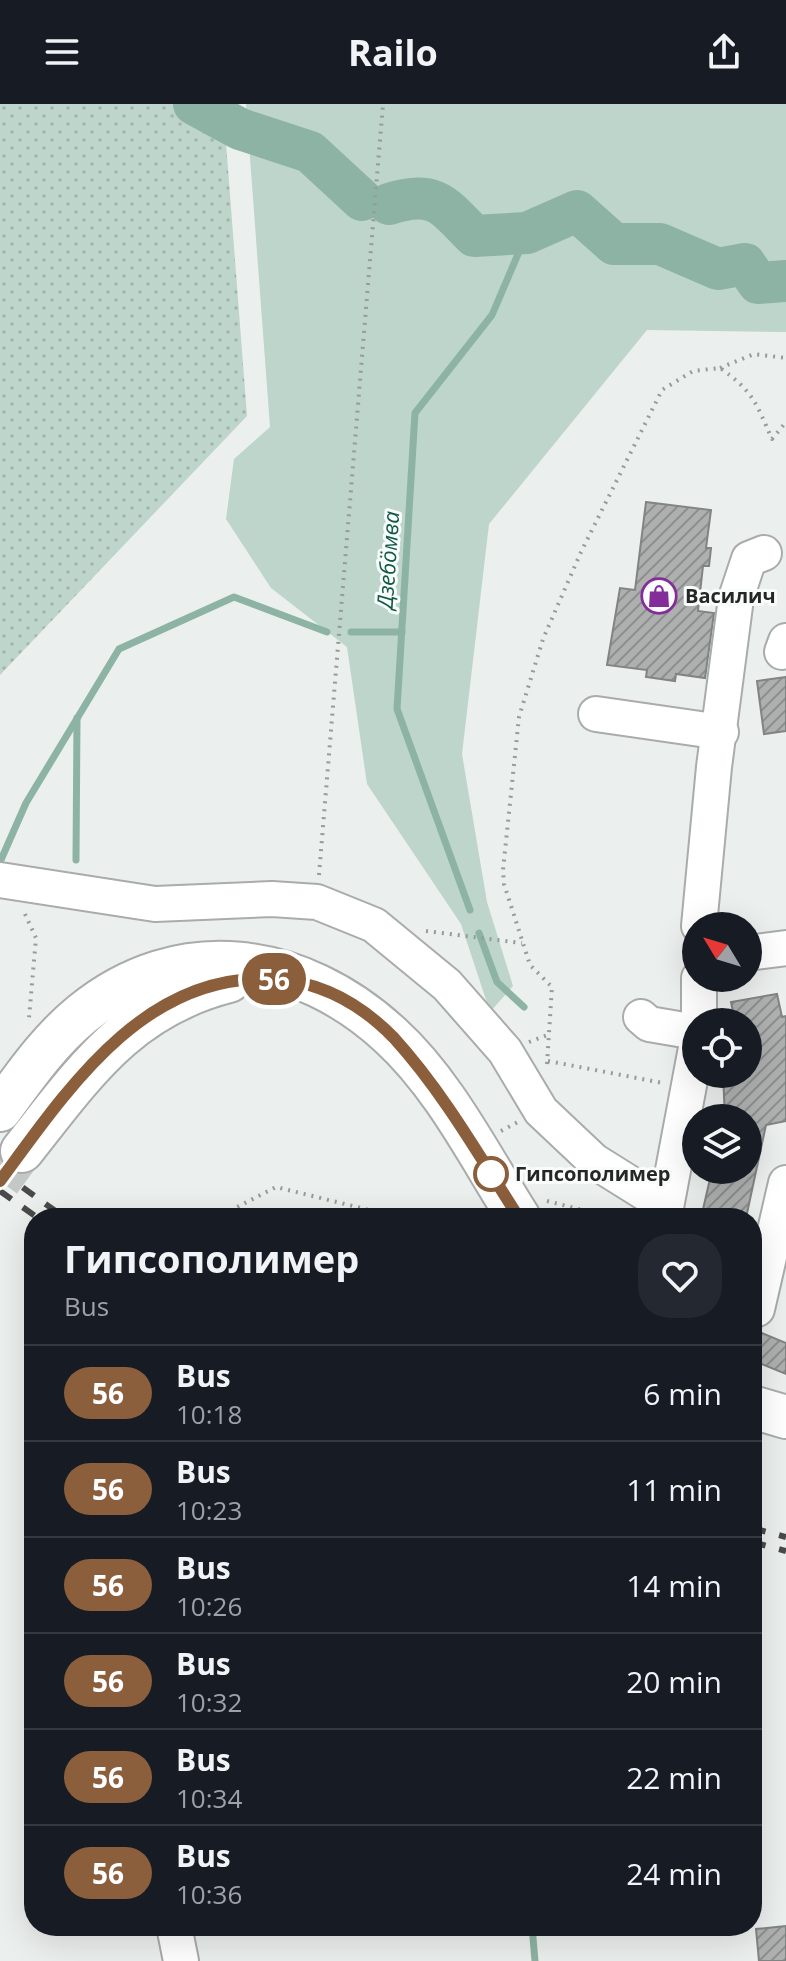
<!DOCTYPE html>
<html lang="en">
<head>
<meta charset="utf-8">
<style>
	body { margin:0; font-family:"Open Sans",sans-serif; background:#242831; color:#f1f3f6; height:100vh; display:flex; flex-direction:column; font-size:30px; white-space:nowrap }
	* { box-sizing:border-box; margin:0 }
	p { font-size:26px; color:#9ea1a6 }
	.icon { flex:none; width:44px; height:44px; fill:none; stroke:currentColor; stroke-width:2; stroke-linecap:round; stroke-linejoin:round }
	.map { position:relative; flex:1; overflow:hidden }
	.panel { position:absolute; left:24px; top:1104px; width:738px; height:728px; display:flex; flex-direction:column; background:#171b24; border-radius:32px; box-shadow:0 8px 32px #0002 }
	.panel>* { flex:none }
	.badge { padding:0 16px; border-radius:26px; font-size:28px; line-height:52px }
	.needle { width:52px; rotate:308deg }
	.controls { position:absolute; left:682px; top:808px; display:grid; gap:16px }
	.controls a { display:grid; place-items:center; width:80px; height:80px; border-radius:50%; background:#171b24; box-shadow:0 8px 32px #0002; font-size:40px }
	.map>.badge { position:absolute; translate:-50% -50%; box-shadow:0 0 0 4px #fff }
	.round { display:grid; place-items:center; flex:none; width:84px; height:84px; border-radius:32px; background:#242831 }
	.headline { display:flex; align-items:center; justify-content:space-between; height:136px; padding:0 40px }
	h1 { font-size:38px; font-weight:700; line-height:60px }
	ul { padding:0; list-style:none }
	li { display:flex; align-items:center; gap:24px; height:96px; padding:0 40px; border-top:2px solid #363941 }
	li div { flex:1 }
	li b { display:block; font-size:30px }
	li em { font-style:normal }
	li .badge { min-width:88px; font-weight:700; text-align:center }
	header { display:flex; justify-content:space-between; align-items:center; height:104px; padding:0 40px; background:#171b24; font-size:36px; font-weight:700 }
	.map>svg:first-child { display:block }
</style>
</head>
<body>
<header><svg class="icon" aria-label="menu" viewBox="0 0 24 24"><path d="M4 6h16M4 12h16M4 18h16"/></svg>Railo<svg class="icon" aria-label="share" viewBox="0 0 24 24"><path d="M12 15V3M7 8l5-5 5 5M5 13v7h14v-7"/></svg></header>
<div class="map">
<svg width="786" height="1857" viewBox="0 0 786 1857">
	<defs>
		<pattern id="garden-dots" width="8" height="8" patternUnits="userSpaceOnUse" patternTransform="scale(2)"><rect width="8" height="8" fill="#bdd5cb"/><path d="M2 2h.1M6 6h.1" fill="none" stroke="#a2b7ae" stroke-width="1.8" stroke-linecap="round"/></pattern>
		<pattern id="building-hatch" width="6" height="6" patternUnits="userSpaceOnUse" patternTransform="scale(2)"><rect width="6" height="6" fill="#adb0af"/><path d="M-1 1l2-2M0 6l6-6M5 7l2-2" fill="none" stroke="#8d8f8e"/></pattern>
	</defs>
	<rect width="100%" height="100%" fill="#ebefed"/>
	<!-- grass -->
	<path fill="#bdd5cb" d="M246 0H786V228L647 226 489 420 462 650 487 798 513 882 490 908 461 820 367 680 347 543 271 484 226 415 234 355 270 323Z"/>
	<!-- garden -->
	<path fill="url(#garden-dots)" d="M0 0H223L247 312 0 571Z"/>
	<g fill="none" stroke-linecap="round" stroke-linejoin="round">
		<!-- stream -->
		<g stroke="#8db3a4" stroke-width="7">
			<path d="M351 528H402"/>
			<path d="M76 756 77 614"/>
			<path d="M0 758 26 699 119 545 234 493 327 528"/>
			<path d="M470 806 397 605 415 309 492 211 527 129"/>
			<path d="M479 829 497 878 524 903"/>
			<path d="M532 1822 535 1857"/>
		</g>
		<!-- river -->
		<g stroke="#8db3a4" stroke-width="42">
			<path d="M194 0 240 25 310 48 362 96"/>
			<path d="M389 100C434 85 444 101 474 132L527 129 577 107 614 140H660L718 165 745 160 758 179 786 177"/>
		</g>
	</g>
	<!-- building -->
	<g fill="url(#building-hatch)" stroke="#808482" stroke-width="2">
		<path d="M646 398 711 406 706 444H711L709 462H703L698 507 714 509 705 574 676 570 675 577 646 573 647 566 607 561 620 484 635 486Z"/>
		<path d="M786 573V627L764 630 757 577Z"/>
		<path d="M777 890 782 913 786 912V1017L766 1021 746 1114H701L712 1066H748V1014H725L723 970H748V918H735L731 898Z"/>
		<path d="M752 1225 786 1239V1270L752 1256Z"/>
		<path d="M786 1822V1857H759L756 1825Z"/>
	</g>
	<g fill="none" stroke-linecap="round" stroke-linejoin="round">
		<!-- major-tunnel -->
		<path stroke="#c3c7c5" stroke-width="42" stroke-dasharray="42 21" stroke-linecap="butt" d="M0 1077 22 1047"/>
		<defs>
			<g id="minor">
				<path d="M782 548 786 537"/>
				<path d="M596 610 721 628"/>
				<path d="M0 776 155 800 272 795 317 798 374 821 447 881 505 947 541 1007 594 1057 666 1102"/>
				<path d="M699 822 714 663 736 494 749 455 764 449"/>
				<path d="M748 849 786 844"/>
				<path d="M641 913 649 920 696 928"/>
				<path d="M699 918V874"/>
				<path d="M664 1114 696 944"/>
				<path d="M757 1205 786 1079"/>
				<path d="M174 1822 181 1857"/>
			</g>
			<g id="major">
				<path d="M0 1006C25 972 49 937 82 910 180 830 301 849 390 931 444 980 480 1053 519 1114"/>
				<path d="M22 1047C84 969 127 903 229 877"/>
				<path d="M752 1303 786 1313"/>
			</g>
		</defs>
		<!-- minor casing -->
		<use href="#minor" stroke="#a9acab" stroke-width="38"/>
		<!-- major casing -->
		<use href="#major" stroke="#a9acab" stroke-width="46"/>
		<!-- path -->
		<g stroke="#989b99" stroke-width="4" stroke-dasharray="2 6" stroke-linecap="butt">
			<path d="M720 264 754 250 786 254"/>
			<path d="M319 771 383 0"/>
			<path d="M25 810 36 834 29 914"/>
			<path d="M426 827 522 839"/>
			<path d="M529 938 550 930"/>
			<path d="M548 957 663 979"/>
			<path d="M547 960 552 883 530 861 504 780 503 766 519 613 543 535 581 448 662 286 693 267 720 264C753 287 756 299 772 335L786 318"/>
			<path d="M501 1027 518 1018"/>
			<path d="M547 1097 614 1114"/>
			<path d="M216 1114 276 1083 373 1107 389 1114"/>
		</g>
		<!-- minor -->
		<use href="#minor" stroke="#fff" stroke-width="34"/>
		<!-- major -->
		<use href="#major" stroke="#fff" stroke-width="42"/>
		<!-- rail -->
		<g stroke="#484948" stroke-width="6" stroke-dasharray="14 14" stroke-linecap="butt">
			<path d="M0 1067 65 1114"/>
			<path d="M0 1087 38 1114"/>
			<path d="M752 1424 786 1433"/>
			<path d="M752 1438 786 1447"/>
		</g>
	</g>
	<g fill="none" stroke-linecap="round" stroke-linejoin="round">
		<defs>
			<path id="line" d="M0 1077C67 986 144 869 271 875 319 877 360 899 394 934 443 988 480 1053 519 1114"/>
		</defs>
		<!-- line casing -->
		<use href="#line" stroke="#fff" stroke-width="18"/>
		<!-- line -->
		<use href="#line" stroke="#8b5e3c" stroke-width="12"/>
	</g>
	<!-- icons -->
	<defs>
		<symbol id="shop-ring" viewBox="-11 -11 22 22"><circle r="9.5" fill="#f8fcfb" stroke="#842c99" stroke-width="1.5"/><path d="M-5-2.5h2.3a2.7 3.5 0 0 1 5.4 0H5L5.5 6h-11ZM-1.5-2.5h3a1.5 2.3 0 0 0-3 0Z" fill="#842c99"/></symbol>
	</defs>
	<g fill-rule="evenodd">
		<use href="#shop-ring" x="639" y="472" width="40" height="40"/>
	</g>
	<!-- markers -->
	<circle fill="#fff" stroke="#8b5e3c" stroke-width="4" cx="491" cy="1070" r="16"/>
	<g text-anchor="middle" stroke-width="6" stroke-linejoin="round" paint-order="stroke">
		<!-- poi labels -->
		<g font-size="20" font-weight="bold" fill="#252625" stroke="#f8fcfb" text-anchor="start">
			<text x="685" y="499">Василич</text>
		</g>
		<!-- stop labels -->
		<g font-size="20" font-weight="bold" fill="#252625" stroke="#f8fcfb" text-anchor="start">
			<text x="515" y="1077">Гипсополимер</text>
		</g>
		<!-- water labels -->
		<g font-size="22" font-style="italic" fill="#125a45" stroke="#f8fcfb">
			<text transform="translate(388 456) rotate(-86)" y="8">Дзебӧмва</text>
		</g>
	</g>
</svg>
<div class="controls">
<a><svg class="needle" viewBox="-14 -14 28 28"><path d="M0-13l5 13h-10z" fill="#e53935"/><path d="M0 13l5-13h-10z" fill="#9ea1a6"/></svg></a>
<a><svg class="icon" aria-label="locate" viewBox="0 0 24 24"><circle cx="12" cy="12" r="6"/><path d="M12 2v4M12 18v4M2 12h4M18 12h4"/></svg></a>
<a><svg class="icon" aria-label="layers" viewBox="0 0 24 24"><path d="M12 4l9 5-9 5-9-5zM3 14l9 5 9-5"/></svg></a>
</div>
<b class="badge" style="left:274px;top:875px;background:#8b5e3c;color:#fff">56</b>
<section class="panel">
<div class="headline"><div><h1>Гипсополимер</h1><p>Bus</p></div><a class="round"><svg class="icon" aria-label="heart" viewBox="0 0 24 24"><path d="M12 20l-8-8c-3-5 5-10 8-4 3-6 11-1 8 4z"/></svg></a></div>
<ul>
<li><span class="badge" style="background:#8b5e3c;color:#fff">56</span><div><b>Bus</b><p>10:18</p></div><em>6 min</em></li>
<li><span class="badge" style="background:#8b5e3c;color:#fff">56</span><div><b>Bus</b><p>10:23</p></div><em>11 min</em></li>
<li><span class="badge" style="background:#8b5e3c;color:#fff">56</span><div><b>Bus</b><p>10:26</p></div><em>14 min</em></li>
<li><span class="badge" style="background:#8b5e3c;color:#fff">56</span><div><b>Bus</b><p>10:32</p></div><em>20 min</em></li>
<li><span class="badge" style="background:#8b5e3c;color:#fff">56</span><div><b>Bus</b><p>10:34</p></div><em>22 min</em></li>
<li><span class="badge" style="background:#8b5e3c;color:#fff">56</span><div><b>Bus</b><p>10:36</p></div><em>24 min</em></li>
</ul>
</section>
</div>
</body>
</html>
